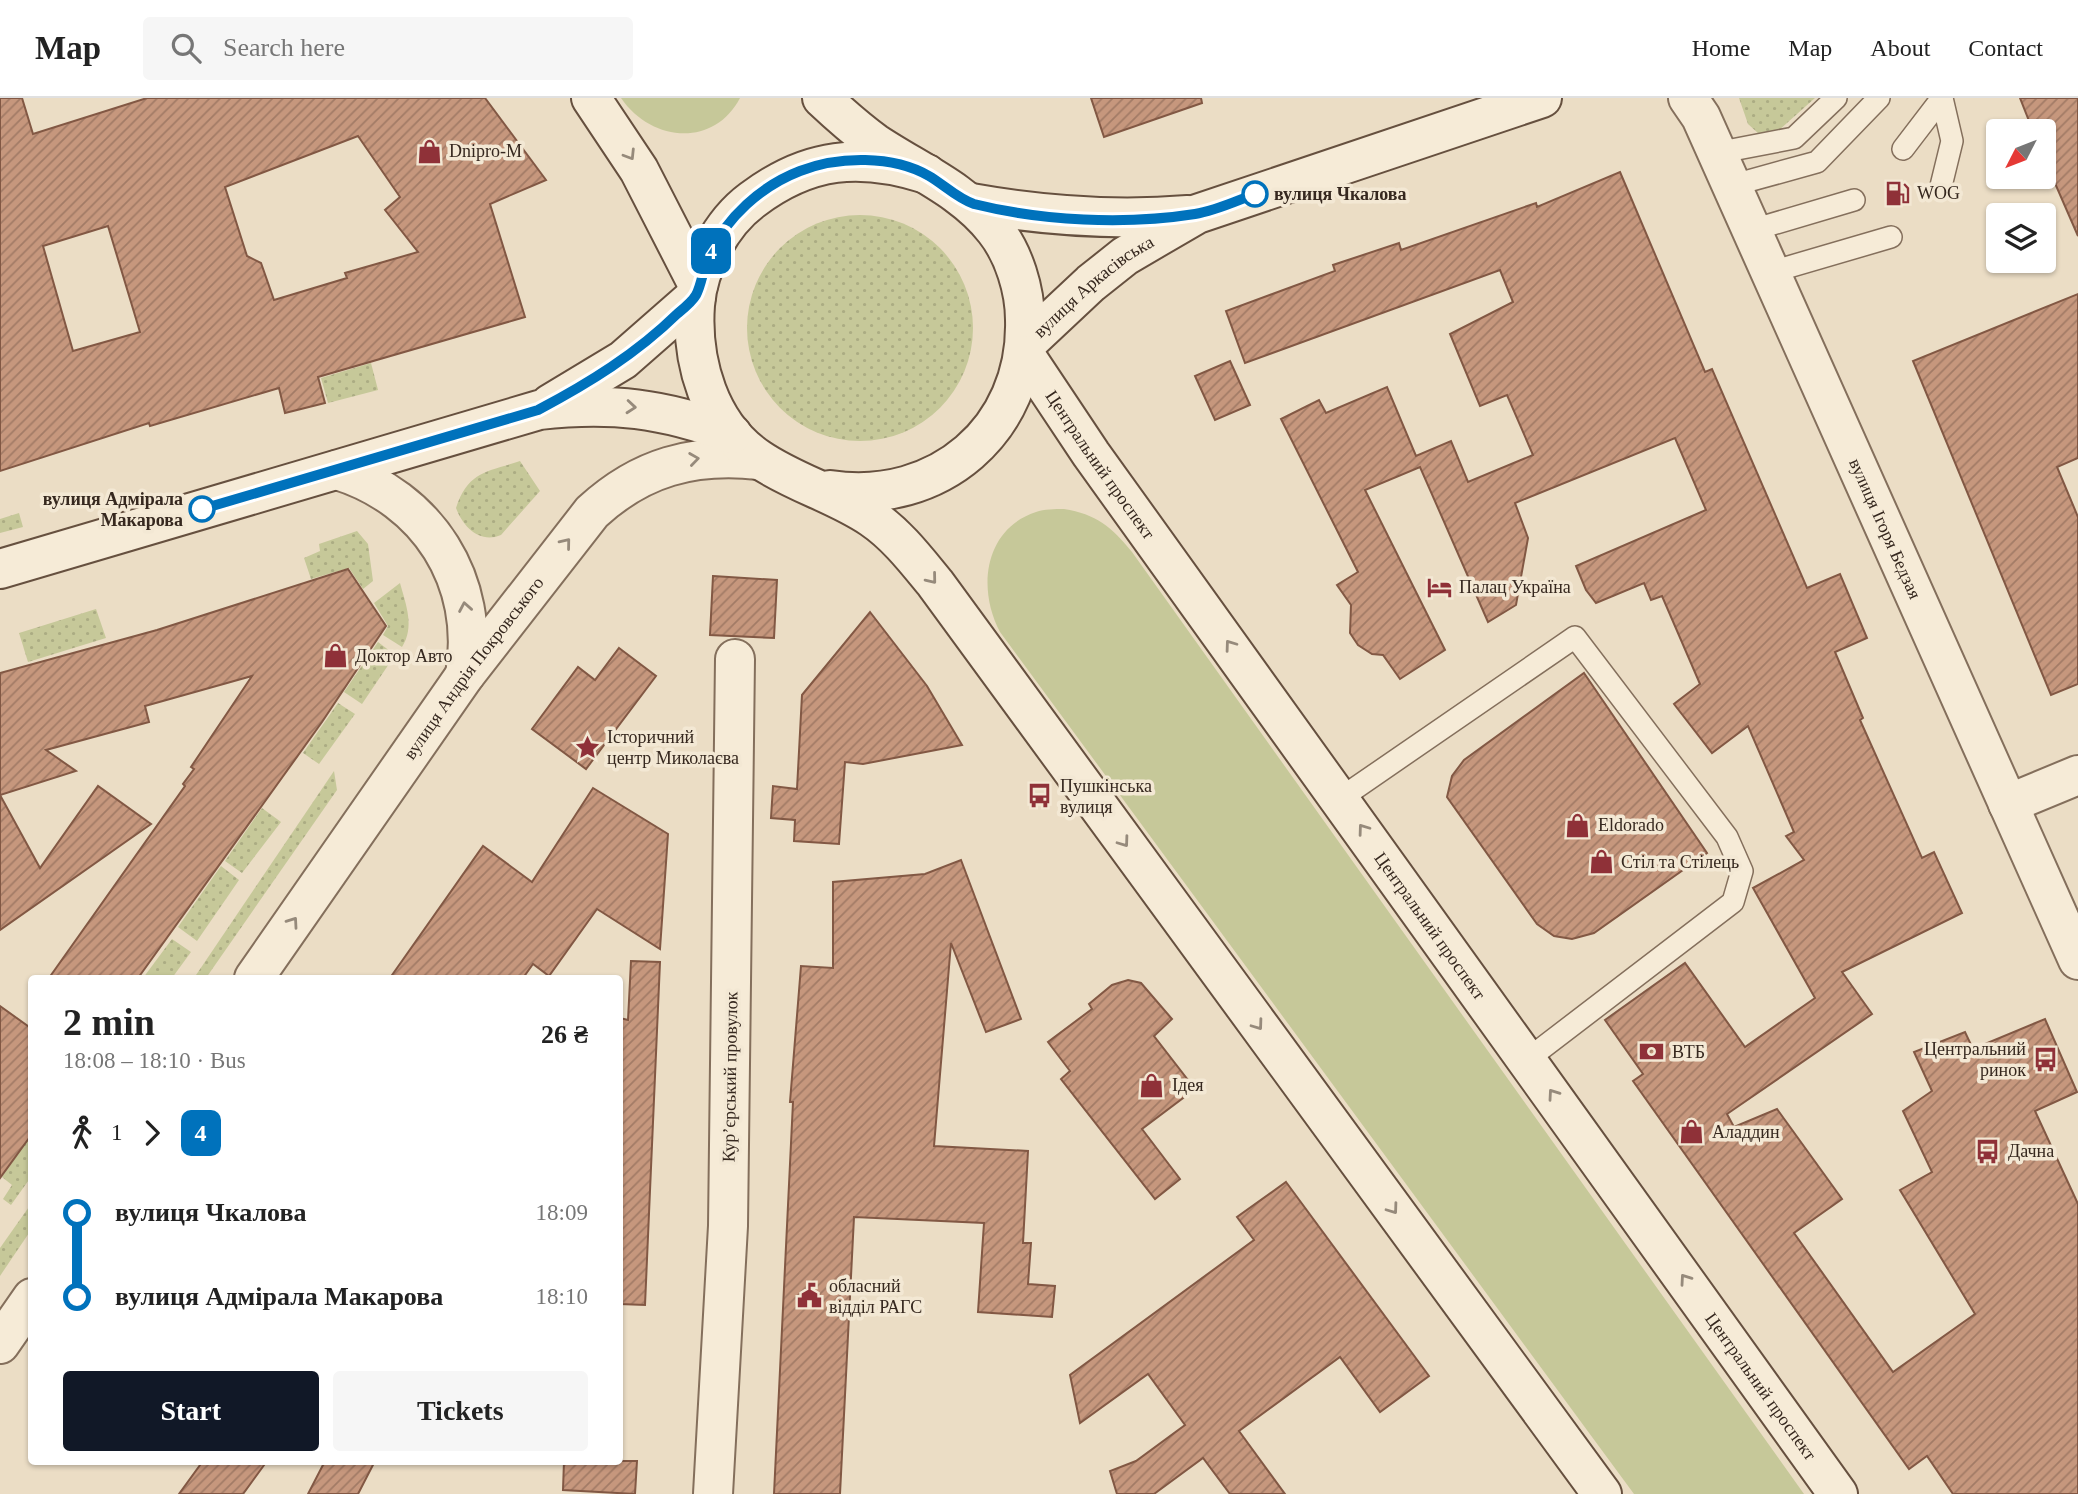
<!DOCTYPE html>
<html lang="en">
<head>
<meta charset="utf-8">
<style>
	body { margin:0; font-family:"Times New Roman",serif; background:#f6f6f6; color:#222; height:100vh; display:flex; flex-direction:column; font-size:26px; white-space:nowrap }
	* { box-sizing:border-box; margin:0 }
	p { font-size:23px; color:#767676 }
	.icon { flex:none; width:38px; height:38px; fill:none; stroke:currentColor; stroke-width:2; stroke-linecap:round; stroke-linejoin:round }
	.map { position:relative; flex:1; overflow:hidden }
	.sheet { position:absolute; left:28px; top:877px; width:595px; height:490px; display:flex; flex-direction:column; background:#fff; border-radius:7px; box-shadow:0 2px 5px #0004 }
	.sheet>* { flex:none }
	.badge { padding:0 14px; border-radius:10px; font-size:24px; line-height:46px }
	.needle { width:46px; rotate:228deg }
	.buttons { position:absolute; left:1986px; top:21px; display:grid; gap:14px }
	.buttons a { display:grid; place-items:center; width:70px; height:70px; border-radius:7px; background:#fff; box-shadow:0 2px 5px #0004; font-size:35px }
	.map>.badge { position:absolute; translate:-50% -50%; box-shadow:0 0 0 4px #fff }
	.legs { display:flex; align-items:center; gap:10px; height:77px; padding:0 35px; font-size:23px }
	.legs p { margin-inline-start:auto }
	.head { display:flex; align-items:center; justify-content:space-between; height:119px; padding:0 35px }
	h1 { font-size:38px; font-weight:700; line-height:52px }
	.cta { display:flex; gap:14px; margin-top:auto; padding:14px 35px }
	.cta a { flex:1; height:80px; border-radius:7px; background:#111827; color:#fff; font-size:28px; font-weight:700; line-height:80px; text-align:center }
	.cta a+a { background:#f6f6f6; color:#222 }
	ul { padding:0 35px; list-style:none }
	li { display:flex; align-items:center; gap:24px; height:84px; font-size:26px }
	li i { display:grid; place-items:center; width:10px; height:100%; margin:0 9px; background:currentColor }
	li i::after { content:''; width:18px; height:18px; margin:-9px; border:5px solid; border-radius:50%; background:#fff }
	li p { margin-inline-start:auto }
	li:first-child i { background:linear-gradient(#0000 50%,currentColor 0) }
	li:last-child i { background:linear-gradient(currentColor 50%,#0000 0) }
	header { display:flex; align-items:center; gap:42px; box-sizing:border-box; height:98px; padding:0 35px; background:#fff; border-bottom:2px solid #e0e0e0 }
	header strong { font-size:33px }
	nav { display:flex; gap:38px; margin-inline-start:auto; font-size:24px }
	.search { width:490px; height:63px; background:#f6f6f6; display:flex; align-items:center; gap:18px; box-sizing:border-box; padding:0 24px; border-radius:7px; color:#767676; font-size:26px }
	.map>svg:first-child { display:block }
</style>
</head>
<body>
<header>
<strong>Map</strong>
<div class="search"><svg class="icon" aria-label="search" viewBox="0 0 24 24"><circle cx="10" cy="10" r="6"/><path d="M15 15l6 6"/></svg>Search here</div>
<nav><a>Home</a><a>Map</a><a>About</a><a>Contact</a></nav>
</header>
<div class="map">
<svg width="2078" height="1396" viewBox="0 0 2078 1396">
	<defs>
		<pattern id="grass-dots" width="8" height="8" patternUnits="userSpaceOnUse" patternTransform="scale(1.75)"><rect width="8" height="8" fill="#c6c899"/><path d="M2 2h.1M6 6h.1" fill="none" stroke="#abac83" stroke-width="1.8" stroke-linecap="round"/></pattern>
		<pattern id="building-hatch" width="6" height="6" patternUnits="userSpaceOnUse" patternTransform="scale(1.75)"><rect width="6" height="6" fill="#c6977d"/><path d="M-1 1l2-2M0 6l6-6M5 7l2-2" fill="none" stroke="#a27b66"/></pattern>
	</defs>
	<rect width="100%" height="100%" fill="#ebddc5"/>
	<!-- grass -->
	<g fill="url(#grass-dots)">
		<path d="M1739 0H1815L1777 34 1759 36 1748 26Z"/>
		<circle cx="860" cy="230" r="113"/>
		<path d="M371 265 378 292 328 305 321 280Z"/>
		<path d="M520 363 540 393 501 437C480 446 463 429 456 410 468 373 487 374 520 363Z"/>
		<path d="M19 415 23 429 0 435V421Z"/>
		<path d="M357 433 368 446 373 483 363 491 349 470 311 481 304 460 320 453 319 446Z"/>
		<path d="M400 485C406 507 415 529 402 549L383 537 388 528 374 505Z"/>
		<path d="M96 511 106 540 28 564 19 535Z"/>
		<path d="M378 544 395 557 362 606 344 594Z"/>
		<path d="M338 605 355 616 319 666 303 655Z"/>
		<path d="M334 673 337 692 206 880H194Z"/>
		<path d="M262 710 281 724 242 775 225 763Z"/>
		<path d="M221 768 239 782 197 843 178 829Z"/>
		<path d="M172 841 191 854 172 880H143Z"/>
		<path d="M31 1037V1079L11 1107 3 1101 12 1087 2 1079Z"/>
		<path d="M31 1106V1132L0 1178V1150Z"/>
	</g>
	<!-- green -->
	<g fill="#c6c899">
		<path d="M621 0H740C713 51 650 43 621 0Z"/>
		<path d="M1064 411C1096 416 1112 429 1132 454L1804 1396H1634L1000 534C977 491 984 431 1036 414 1044 411 1055 411 1064 411Z"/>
	</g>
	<!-- building -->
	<g fill="url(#building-hatch)" stroke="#825844" stroke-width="2" fill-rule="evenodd">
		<path d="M0 0H22L33 36 147 0H485L546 82 490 106 525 219 318 279 325 305 285 315 279 290 150 328 149 325 0 373ZM358 38 400 99 385 112 418 154 345 175 347 180 274 202 261 165 247 158 225 89ZM108 128 140 234 73 253 43 148Z"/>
		<path d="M1091 0H1201L1202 5 1104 39Z"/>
		<path d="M2020 0H2078V138L2044 60V33H2033Z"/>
		<path d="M1620 74 1705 274 1712 271 1807 490 1840 476 1867 540 1835 554 1863 620 1860 622 1922 760 1934 754 1962 815 1842 874 1872 916 1727 1016 1734 1029 1777 1011 1842 1101 1794 1135 1893 1274 1975 1216 1900 1092 1932 1074 1903 1013 1932 993 1914 954 1965 934 1973 951 2045 921 2077 994 2035 1013 2078 1106V1396H1953L1927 1358 1909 1371 1633 983 1643 976 1605 922 1685 865 1745 949 1815 900 1753 790 1804 762 1786 738 1794 734 1748 628 1712 655 1674 606 1700 586 1662 498 1651 502 1644 485 1596 505 1586 492 1576 468 1706 412 1675 340 1515 405 1528 440 1516 507 1488 524 1420 369 1365 392 1445 552 1400 581 1383 557 1372 556 1358 547 1350 535 1351 507 1337 487 1358 474 1281 321 1319 302 1326 315 1387 289 1416 358 1451 343 1468 384 1533 357 1507 297 1480 308 1450 236 1513 204 1500 172 1245 265 1226 213 1335 173 1333 167 1399 145 1401 152 1536 105 1537 109Z"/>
		<path d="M2078 196V360L2057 369 2078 419V586L2051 597 1913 263Z"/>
		<path d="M1230 263 1250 307 1215 322 1195 278Z"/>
		<path d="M348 471 386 528 322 624 138 880H49L185 688 183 686 194 671 191 669 252 578 145 608 149 624 46 652 76 673 0 697 40 770 98 688 151 726 0 832V575L157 532Z"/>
		<path d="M713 478 777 482 774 540 710 537Z"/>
		<path d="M870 514 927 588 962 647 863 666 845 664 839 746 794 743 795 722 771 720 773 688 797 691 802 597Z"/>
		<path d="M619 550 656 578 586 671 532 631 578 569 595 582Z"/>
		<path d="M1584 575 1707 755 1594 835 1572 841 1554 838 1537 826 1447 699 1452 678 1464 662Z"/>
		<path d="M593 690 668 736 660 851 597 811 549 878 533 866 523 880H390L483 748 532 784Z"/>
		<path d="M961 762 1021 921 986 934 951 845 934 1048 1028 1053 1023 1145H1031L1028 1186 1055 1188 1052 1219 978 1214 984 1125 854 1119 840 1396H774L793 1004H790L801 868 833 870V784L925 776Z"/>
		<path d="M631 863 660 864 645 1207 620 1206V920L628 922Z"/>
		<path d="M1128 882 1141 885 1172 921 1154 938 1195 991 1142 1031 1180 1081 1155 1101 1061 981 1070 973 1048 944 1092 911 1089 906 1112 887Z"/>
		<path d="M0 908 32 931V1036L0 1080Z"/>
		<path d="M1286 1084 1429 1278 1380 1314 1340 1259 1239 1333 1285 1396H1230L1203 1360 1154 1396H1117L1110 1373 1136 1363 1185 1327 1148 1276 1080 1325 1070 1277 1254 1142 1237 1119Z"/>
		<path d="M203 1363H267L243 1396H179Z"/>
		<path d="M325 1363H375L358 1396H308Z"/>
		<path d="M564 1363H637L635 1396 563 1392Z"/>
	</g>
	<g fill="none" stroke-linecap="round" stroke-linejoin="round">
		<defs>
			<g id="service">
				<path d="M1903 51 1942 0"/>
				<path d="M1716 55 1794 40 1836 0"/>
				<path d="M1730 88 1817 64 1879 0"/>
				<path d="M1941 88 1952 43 1942 0"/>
				<path d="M1749 133 1854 102"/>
				<path d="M1768 175 1891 139"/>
				<path d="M1341 700 1575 539 1727 739 1742 773 1733 804 1528 961"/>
			</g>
			<g id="minor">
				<path id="s1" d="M1688 0 1701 19 2078 862"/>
				<path d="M2008 706 2078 677"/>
				<path d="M713 1396 728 1128 735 561"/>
			</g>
			<g id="tertiary">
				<path d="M337 372C428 400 481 483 465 577"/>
				<path id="s2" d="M254 880 465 577 592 414C641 369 693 355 759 362"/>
				<path d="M0 1246 32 1200"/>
			</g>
			<g id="secondary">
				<path d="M591 0 639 72 698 187"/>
				<path d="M822 0C839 16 856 31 875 45 917 73 964 92 995 132 1014 156 1025 192 1025 222 1028 332 938 408 830 392"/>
				<path d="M927 76C860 55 809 59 752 102 721 125 698 169 695 207 691 263 709 328 759 361 794 385 837 396 872 420 897 437 916 462 935 485L1602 1396"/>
				<path d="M971 105C1044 118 1114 123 1188 117"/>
				<path id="s3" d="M1026 246 1091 185 1125 158 1197 116 1542 0"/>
				<path id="s4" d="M1025 257 1091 356 1838 1396"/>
				<path d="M550 306 623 262 696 198"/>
				<path d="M0 471 539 312C611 304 663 310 732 336"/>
			</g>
		</defs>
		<!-- service casing -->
		<use href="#service" stroke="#846f5c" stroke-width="24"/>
		<!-- minor casing -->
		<use href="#minor" stroke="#846f5c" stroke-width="42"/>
		<!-- tertiary casing -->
		<use href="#tertiary" stroke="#846f5c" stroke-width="42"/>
		<!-- secondary casing -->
		<use href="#secondary" stroke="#66503f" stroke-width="42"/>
		<!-- service -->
		<use href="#service" stroke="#f6ebd7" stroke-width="21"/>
		<!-- minor -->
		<use href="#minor" stroke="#f6ebd7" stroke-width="38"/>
		<!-- tertiary -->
		<use href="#tertiary" stroke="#f6ebd7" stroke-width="38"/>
		<!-- secondary -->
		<use href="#secondary" stroke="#f6ebd7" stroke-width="38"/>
	</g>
	<!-- one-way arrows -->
	<defs><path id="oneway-chevron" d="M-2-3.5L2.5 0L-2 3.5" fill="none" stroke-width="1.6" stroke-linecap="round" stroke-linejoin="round" transform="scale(1.75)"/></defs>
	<g stroke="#968a7b">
		<use href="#oneway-chevron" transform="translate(630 57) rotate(58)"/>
		<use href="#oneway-chevron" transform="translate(631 309) rotate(5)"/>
		<use href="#oneway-chevron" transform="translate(694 361) rotate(-8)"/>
		<use href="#oneway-chevron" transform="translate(566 445) rotate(-51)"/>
		<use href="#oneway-chevron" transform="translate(932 481) rotate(51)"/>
		<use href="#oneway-chevron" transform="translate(465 509) rotate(-100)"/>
		<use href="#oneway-chevron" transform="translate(1230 547) rotate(-126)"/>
		<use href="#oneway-chevron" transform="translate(1363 731) rotate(-126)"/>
		<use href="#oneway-chevron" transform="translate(1124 744) rotate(54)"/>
		<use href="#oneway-chevron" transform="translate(293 824) rotate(-55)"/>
		<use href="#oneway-chevron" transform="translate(1258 927) rotate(54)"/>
		<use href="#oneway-chevron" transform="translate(1553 996) rotate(-125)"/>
		<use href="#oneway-chevron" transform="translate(1393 1111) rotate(54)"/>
		<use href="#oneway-chevron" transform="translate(1685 1181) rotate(-125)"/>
	</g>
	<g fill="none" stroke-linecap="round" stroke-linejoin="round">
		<defs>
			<path id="line-1" d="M202 411 538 312C589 285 636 256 677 216 683 211 692 204 696 197 702 186 703 170 709 157 727 119 761 88 800 73 838 58 893 57 929 78 943 86 958 101 974 106 1042 123 1125 127 1195 116 1215 113 1236 103 1255 96"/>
		</defs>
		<!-- line-1 casing -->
		<use href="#line-1" stroke="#fff" stroke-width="16"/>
		<!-- line-1 -->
		<use href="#line-1" stroke="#0072bc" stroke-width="10"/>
	</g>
	<!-- icons -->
	<defs>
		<symbol id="shop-bare" viewBox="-9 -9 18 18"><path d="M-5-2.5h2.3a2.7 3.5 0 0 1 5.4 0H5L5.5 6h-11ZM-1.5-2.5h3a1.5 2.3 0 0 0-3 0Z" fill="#8f3138" stroke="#f3e8d4" stroke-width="2.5" paint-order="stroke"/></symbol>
		<symbol id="fuel-bare" viewBox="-9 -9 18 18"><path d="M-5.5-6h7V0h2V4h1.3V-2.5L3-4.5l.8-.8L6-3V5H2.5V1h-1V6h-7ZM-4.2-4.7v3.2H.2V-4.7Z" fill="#8f3138" stroke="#f3e8d4" stroke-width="2.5" paint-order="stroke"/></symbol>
		<symbol id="hotel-bare" viewBox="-9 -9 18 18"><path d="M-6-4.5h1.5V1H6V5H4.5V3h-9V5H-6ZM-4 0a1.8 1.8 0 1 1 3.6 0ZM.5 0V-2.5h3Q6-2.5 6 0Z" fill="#8f3138" stroke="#f3e8d4" stroke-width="2.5" paint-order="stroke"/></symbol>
		<symbol id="sight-bare" viewBox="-9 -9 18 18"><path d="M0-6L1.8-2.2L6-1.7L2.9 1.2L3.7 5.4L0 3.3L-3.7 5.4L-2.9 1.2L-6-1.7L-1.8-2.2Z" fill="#8f3138" stroke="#f3e8d4" stroke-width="2.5" paint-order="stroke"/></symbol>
		<symbol id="bus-bare" viewBox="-9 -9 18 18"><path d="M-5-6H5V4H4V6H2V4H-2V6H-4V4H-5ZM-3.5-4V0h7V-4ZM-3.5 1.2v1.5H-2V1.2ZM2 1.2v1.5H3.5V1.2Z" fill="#8f3138" stroke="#f3e8d4" stroke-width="2.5" paint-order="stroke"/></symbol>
		<symbol id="bank-bare" viewBox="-9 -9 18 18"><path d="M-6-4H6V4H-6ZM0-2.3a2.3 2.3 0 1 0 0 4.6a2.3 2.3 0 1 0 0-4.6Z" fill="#8f3138" stroke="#f3e8d4" stroke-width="2.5" paint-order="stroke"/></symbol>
		<symbol id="civic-bare" viewBox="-9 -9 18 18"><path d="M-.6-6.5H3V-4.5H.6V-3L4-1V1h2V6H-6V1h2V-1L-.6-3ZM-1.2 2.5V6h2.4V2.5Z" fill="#8f3138" stroke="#f3e8d4" stroke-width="2.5" paint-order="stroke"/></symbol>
	</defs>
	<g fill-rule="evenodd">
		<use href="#shop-bare" x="412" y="36" width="35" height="35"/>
		<use href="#fuel-bare" x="1880" y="78" width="35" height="35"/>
		<use href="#hotel-bare" x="1422" y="472" width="35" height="35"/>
		<use href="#shop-bare" x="318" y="540" width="35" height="35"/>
		<use href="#sight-bare" x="570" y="632" width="35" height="35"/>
		<use href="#bus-bare" x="1022" y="680" width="35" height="35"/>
		<use href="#shop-bare" x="1560" y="710" width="35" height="35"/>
		<use href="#shop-bare" x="1584" y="746" width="35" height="35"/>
		<use href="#bank-bare" x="1634" y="936" width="35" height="35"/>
		<use href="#bus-bare" x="2028" y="944" width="35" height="35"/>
		<use href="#shop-bare" x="1134" y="970" width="35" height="35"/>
		<use href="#shop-bare" x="1674" y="1016" width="35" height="35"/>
		<use href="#bus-bare" x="1970" y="1036" width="35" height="35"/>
		<use href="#civic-bare" x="792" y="1180" width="35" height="35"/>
	</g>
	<!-- markers -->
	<g fill="#fff" stroke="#0072bc" stroke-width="3.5">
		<circle cx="1255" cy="96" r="12"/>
		<circle cx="202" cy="411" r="12"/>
	</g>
	<g text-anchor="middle" stroke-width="7" stroke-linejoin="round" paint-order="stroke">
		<!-- poi labels -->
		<g font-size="18" fill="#36281f" stroke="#f3e8d4" text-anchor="start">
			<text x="449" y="59">Dnipro-M</text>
			<text x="1917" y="101">WOG</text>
			<text x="1459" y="495">Палац Україна</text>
			<text x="355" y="564">Доктор Авто</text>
			<text x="607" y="645">Історичний<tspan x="607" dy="21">центр Миколаєва</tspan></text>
			<text x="1060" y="694">Пушкінська<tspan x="1060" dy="21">вулиця</tspan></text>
			<text x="1598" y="733">Eldorado</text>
			<text x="1621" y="770">Стіл та Стілець</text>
			<text x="2026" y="957" text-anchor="end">Центральний<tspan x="2026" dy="21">ринок</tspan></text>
			<text x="1672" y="960">ВТБ</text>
			<text x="1172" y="993">Ідея</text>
			<text x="1712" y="1040">Аладдин</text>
			<text x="2008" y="1059">Дачна</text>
			<text x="829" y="1194">обласний<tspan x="829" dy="21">відділ РАГС</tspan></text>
		</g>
		<!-- stop labels -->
		<g font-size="18" font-weight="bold" fill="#36281f" stroke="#f3e8d4" text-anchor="start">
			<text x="1274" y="102">вулиця Чкалова</text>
			<text x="183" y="407" text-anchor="end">вулиця Адмірала<tspan x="183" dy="21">Макарова</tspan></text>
		</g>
		<!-- street labels -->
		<g font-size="18" fill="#36281f" stroke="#f3e8d4">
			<text dy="6" stroke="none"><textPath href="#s3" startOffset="89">вулиця Аркасівська</textPath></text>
			<text dy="6" stroke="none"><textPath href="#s4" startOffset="133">Центральний проспект</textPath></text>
			<text dy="6" stroke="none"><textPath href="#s1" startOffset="474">вулиця Ігоря Бедзая</textPath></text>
			<text dy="6" stroke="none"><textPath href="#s2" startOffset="380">вулиця Андрія Покровського</textPath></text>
			<text dy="6" stroke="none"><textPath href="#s4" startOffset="700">Центральний проспект</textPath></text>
			<text transform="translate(730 979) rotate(-89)" y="6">Курʼєрський провулок</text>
			<text dy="6" stroke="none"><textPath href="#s4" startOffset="1267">Центральний проспект</textPath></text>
		</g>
	</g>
</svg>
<div class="buttons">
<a><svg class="needle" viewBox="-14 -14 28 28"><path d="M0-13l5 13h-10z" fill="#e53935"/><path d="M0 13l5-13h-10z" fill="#767676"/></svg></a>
<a><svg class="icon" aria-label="layers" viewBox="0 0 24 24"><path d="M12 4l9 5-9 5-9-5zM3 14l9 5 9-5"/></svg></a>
</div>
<b class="badge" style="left:711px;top:153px;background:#0072bc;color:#fff">4</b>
<section class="sheet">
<div class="head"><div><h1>2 min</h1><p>18:08 – 18:10 · Bus</p></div><b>26 ₴</b></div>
<div class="legs"><svg class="icon" aria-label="walk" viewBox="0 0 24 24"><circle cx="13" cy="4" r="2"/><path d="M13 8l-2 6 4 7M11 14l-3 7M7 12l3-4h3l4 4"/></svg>1<svg class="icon" aria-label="forward" viewBox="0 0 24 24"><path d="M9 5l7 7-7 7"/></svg><b class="badge" style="background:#0072bc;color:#fff">4</b></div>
<ul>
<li><i style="color:#0072bc"></i><b>вулиця Чкалова</b><p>18:09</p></li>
<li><i style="color:#0072bc"></i><b>вулиця Адмірала Макарова</b><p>18:10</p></li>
</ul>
<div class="cta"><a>Start</a><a>Tickets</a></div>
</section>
</div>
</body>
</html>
